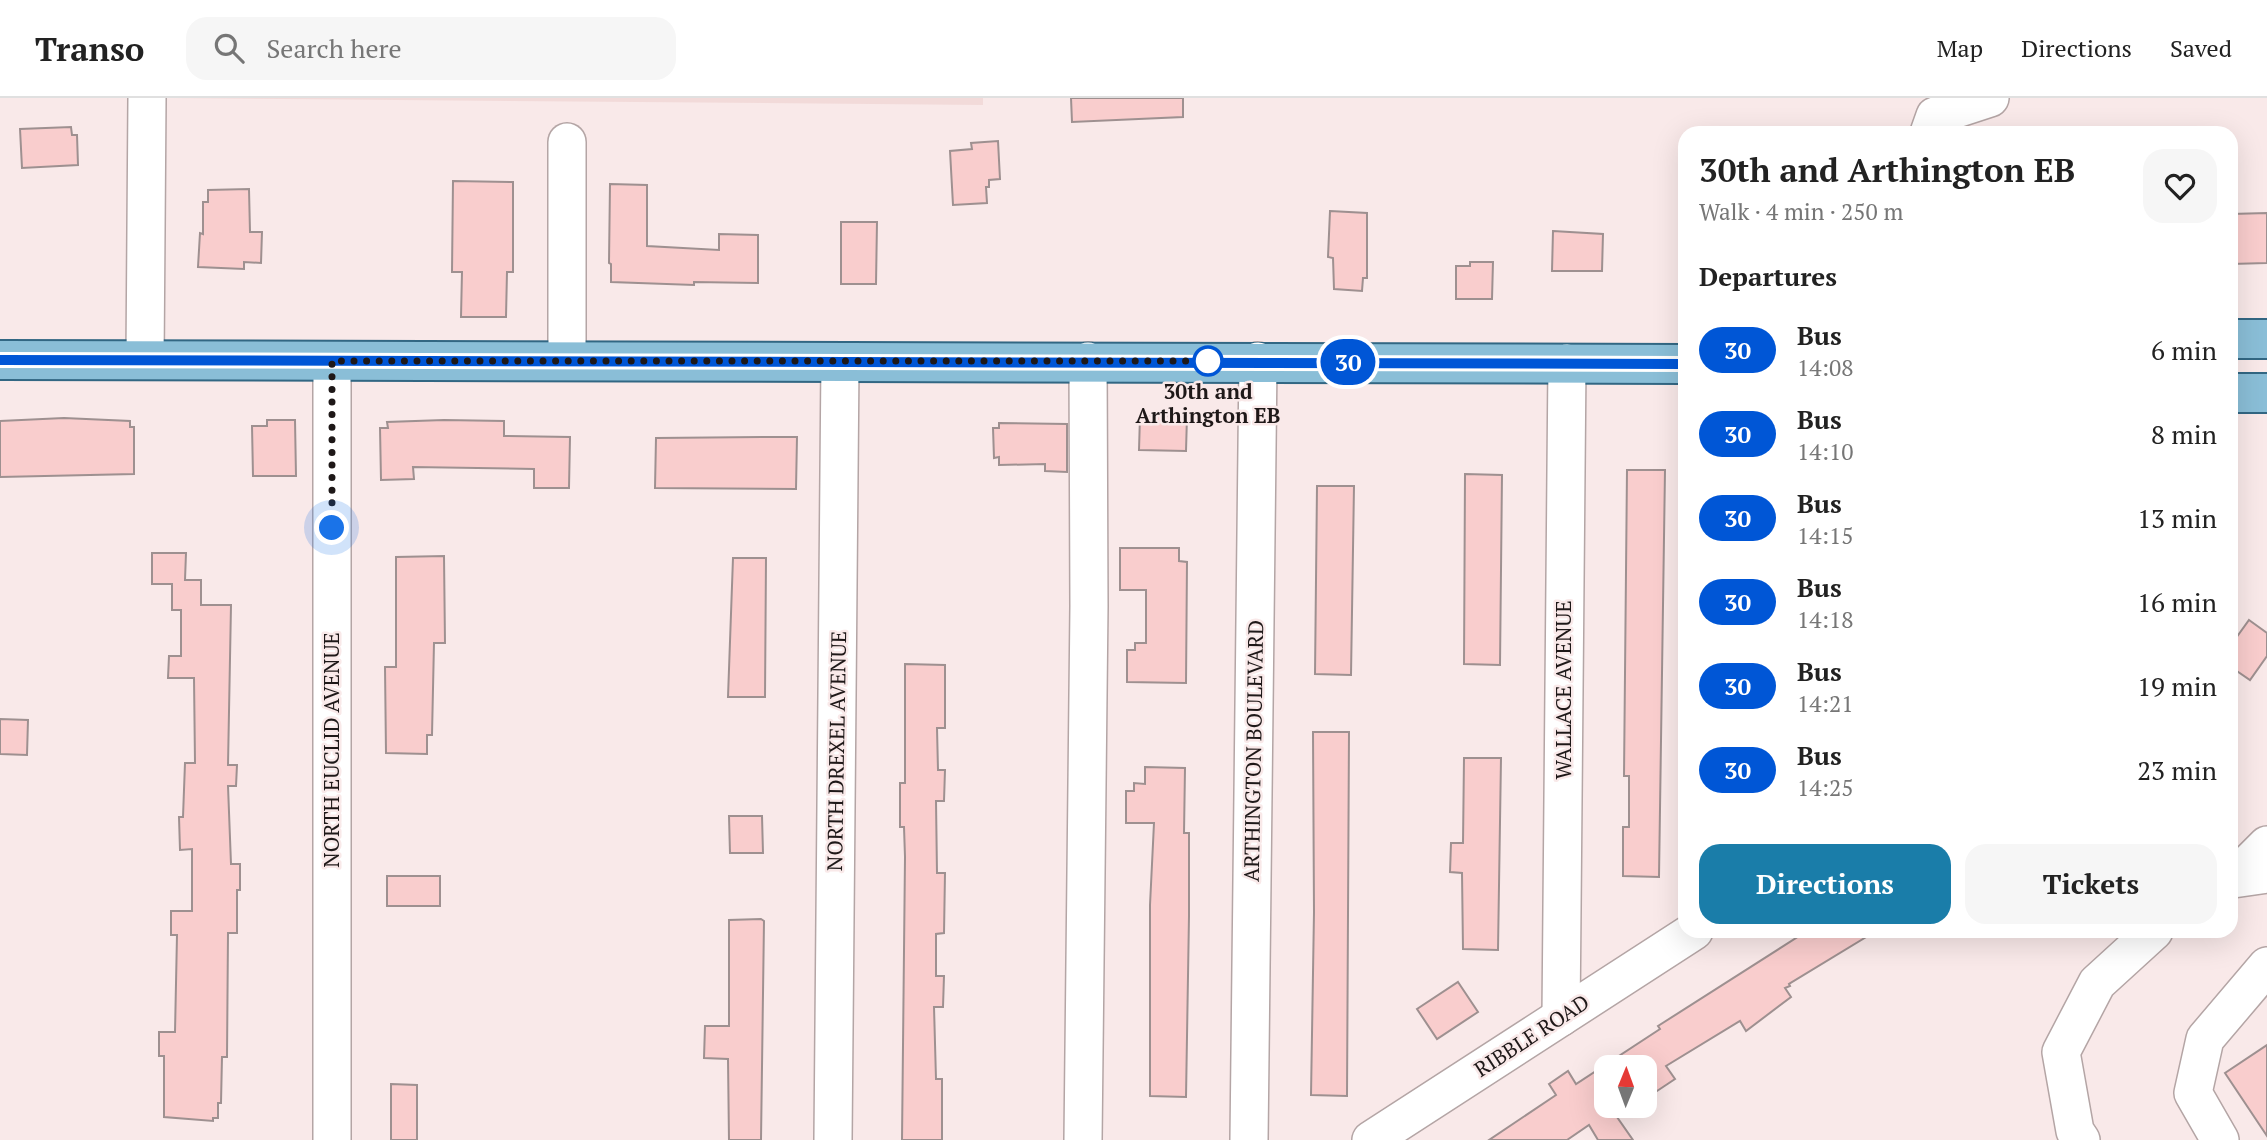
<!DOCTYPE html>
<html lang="en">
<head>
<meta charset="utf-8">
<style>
	body { margin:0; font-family:"PT Serif",serif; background:#f6f6f6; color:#222; height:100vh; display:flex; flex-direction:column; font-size:26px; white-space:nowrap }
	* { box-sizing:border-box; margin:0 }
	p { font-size:23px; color:#767676 }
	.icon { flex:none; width:38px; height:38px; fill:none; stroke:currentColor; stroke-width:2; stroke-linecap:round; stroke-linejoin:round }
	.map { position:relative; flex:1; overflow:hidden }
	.panel { position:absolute; left:1678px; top:28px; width:560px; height:812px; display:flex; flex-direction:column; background:#fff; border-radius:21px; box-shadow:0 7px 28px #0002 }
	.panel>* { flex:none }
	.badge { padding:0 14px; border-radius:23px; font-size:24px; line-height:46px }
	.needle { width:46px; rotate:1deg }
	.tools { position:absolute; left:1594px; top:957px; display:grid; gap:14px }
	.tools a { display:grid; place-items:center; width:63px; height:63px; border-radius:14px; background:#fff; box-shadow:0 7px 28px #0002; font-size:35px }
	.you { position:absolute; width:35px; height:35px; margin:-18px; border:5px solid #fff; border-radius:50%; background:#1a73e8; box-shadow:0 0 0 10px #1a73e833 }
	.map>.badge { position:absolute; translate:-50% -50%; box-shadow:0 0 0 4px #fff }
	h2 { padding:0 21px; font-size:26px; line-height:63px }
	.round { display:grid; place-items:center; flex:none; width:74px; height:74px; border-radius:21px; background:#f6f6f6 }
	.summary { display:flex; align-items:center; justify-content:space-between; height:119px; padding:0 21px }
	h1 { font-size:33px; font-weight:700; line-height:52px }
	.primary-button { display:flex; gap:14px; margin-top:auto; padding:14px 21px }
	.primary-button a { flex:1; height:80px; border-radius:21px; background:#1a7da9; color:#fff; font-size:28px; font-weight:700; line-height:80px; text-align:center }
	.primary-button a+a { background:#f6f6f6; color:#222 }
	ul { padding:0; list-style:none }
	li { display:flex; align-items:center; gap:21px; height:84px; padding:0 21px }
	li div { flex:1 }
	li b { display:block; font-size:26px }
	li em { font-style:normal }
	li .badge { min-width:77px; font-weight:700; text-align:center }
	header { display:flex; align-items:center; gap:42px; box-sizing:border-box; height:98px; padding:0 35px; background:#fff; border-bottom:2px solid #e0e0e0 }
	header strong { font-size:33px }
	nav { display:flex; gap:38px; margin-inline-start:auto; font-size:24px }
	.search { width:490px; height:63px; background:#f6f6f6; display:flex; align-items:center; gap:18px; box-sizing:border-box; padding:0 24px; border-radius:21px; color:#767676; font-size:26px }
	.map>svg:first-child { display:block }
</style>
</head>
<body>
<header>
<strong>Transo</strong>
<div class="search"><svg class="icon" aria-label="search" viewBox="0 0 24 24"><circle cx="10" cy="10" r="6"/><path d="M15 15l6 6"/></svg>Search here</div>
<nav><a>Map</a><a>Directions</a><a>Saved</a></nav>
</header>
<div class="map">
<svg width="2267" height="1042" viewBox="0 0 2267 1042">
	<rect width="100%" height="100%" fill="#f9e9e9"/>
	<!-- built -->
	<path fill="#f2dad9" d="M170 0H983V7Z"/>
	<!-- building -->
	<g fill="#f9cdcd" stroke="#9e9090" stroke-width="2">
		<path d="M1071 0H1183V19L1072 24Z"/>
		<path d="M71 29 72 37H77L78 67 22 70 20 31Z"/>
		<path d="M998 43 1000 81 989 82V89H986L987 105 953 107 950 53 972 51 971 45Z"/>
		<path d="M453 83 513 84V174H507L506 219H461L462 174H452Z"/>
		<path d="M610 86 647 87V148L719 152V136L758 137V185L694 184V187L611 184V166L609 165Z"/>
		<path d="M249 91 250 134H262L261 165 244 164V171L198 169 200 135 203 136V104H208V92Z"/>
		<path d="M1330 113 1367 115V180H1363L1362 193 1334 191 1333 160 1328 159Z"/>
		<path d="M2267 115V165L2231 166V116Z"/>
		<path d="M841 124H877L876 186H841Z"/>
		<path d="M1553 133 1603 136 1602 173H1552Z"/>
		<path d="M1470 164H1493L1492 201H1456V168H1470Z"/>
		<path d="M1140 318H1187L1186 353 1139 352Z"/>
		<path d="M64 320 130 323V329H134V376L0 379V323Z"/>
		<path d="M267 322H295L296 378H253L252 328H267Z"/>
		<path d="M444 322 504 323V338L570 339 569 390H534V371L413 369 414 381 381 382 380 330H388L387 324Z"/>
		<path d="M999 325 1067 326V374L1045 373V366L999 367V359L994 360 993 330H999Z"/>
		<path d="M762 339H797L796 391 655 390 656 340Z"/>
		<path d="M1627 372H1665L1659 779 1623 778V729H1629V678H1624Z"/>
		<path d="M1465 376 1502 377 1500 567 1464 566Z"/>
		<path d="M1317 388H1354L1351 577 1315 576Z"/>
		<path d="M1120 450H1179V463L1187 464 1186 585 1127 584V552H1135V545H1146V492H1120Z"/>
		<path d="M152 455H186L185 482H201V507H231L228 667H237L236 688H228L231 766H240V792H237V835H228L227 959H222L221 1005H218V1020H213V1023L164 1019V958H159V934H175L177 837H171V813H192V751L180 752 179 719H183L185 665H195L194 580H168L169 558H181V512H172V486H152Z"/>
		<path d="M444 458 445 545H434L432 637H427V656L386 655 385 569H396V459Z"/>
		<path d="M733 460H766L765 599H728Z"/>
		<path d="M2249 522 2267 535V558L2250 582 2231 569V547Z"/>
		<path d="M905 566 945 567V630H937L938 672H945L944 703H936L937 775H945L944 835 936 836V878H944L943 909H934L936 981H942V1042H902L905 759 904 729H900V685H905Z"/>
		<path d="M0 621 28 622 27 657 0 656Z"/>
		<path d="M1313 634H1349L1347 998 1311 997 1314 814Z"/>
		<path d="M1464 660H1501L1498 852 1463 851 1462 775 1450 774 1451 745H1463Z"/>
		<path d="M1145 669 1185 670 1184 735H1189V818L1186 999 1150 998V807L1154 725H1126V693H1134V685L1145 686Z"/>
		<path d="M729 718H762L763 755H730Z"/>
		<rect x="387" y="778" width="53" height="30"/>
		<path d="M761 821 764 823 761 1042H729L728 961 704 960 705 928H729V822Z"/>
		<path d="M1807 833H1876L1789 886 1790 888 1785 890 1791 899 1746 933 1740 923 1666 968 1675 981 1645 1001V970H1606V1008H1634L1617 1019 1633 1042H1598L1589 1027 1567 1042H1489L1556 997 1549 986 1568 973 1576 986 1660 931 1658 928Z"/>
		<path d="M1458 884 1478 914 1437 941 1417 911Z"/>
		<path d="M2267 947V1038L2225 975Z"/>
		<path d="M391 986 417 987V1042H391Z"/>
	</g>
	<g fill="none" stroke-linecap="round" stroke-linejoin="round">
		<defs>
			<g id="minor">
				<path d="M1929 35 1935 18 1990 0"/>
				<path d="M145 262 147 0"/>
				<path d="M332 263V1042"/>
				<path d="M567 263V44"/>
				<path d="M2267 747 2233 781 2267 776"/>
				<path d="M1561 919 1567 265"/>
				<path d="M833 1042 840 264"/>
				<path d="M1083 1042 1089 508 1088 263"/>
				<path d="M1249 1042 1258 263"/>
				<path d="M1371 1042 1694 833"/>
				<path d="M2081 1042 2075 1033 2061 954 2097 885 2154 833"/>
				<path d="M2220 1042 2193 995 2205 941 2267 868"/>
			</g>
			<g id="major">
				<path d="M2231 241H2267"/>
				<path d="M0 262 1685 266"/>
				<path d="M2231 295H2267"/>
			</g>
		</defs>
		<!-- minor casing -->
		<use href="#minor" stroke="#b4a5a5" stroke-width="40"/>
		<!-- major casing -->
		<use href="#major" stroke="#326783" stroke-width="42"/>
		<!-- minor -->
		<use href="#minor" stroke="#fff" stroke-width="37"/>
		<!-- major -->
		<use href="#major" stroke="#8abed7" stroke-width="38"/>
	</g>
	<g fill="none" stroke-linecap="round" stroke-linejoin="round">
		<defs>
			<path id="line" d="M0 262 1685 266"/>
		</defs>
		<!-- line casing -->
		<use href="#line" stroke="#fff" stroke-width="16"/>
		<!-- line -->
		<use href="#line" stroke="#0056d6" stroke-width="10"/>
		<!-- walk -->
		<path stroke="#1e1818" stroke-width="7" stroke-dasharray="0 12.6" d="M332 430V263H1208"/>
	</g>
	<!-- markers -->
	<circle fill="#fff" stroke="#0056d6" stroke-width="3.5" cx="1208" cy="263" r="14"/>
	<g text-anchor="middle" stroke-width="5" stroke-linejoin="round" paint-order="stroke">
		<!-- stop labels -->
		<g font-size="21" font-weight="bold" fill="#1e1818" stroke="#f9e9e9">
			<text x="1208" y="301">30th and<tspan x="1208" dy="24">Arthington EB</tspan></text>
		</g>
		<!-- street labels -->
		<g font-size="21" fill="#1e1818" stroke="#f9e9e9">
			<text transform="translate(1564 592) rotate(-90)" y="7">WALLACE AVENUE</text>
			<text transform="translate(332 652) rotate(-90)" y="7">NORTH EUCLID AVENUE</text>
			<text transform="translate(837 653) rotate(-89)" y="7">NORTH DREXEL AVENUE</text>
			<text transform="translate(1254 653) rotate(-89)" y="7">ARTHINGTON BOULEVARD</text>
			<text transform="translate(1532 938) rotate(-33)" y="7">RIBBLE ROAD</text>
		</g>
	</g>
</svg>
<div class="tools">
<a><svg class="needle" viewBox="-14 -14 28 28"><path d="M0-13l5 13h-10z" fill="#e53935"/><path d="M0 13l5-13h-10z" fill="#767676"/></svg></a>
</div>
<div class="you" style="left:332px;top:430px"></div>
<b class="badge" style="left:1348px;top:264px;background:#0056d6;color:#fff">30</b>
<section class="panel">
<div class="summary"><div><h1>30th and Arthington EB</h1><p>Walk · 4 min · 250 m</p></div><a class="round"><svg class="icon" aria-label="heart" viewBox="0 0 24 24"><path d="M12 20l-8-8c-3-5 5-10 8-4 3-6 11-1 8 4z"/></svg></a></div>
<h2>Departures</h2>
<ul>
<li><span class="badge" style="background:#0056d6;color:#fff">30</span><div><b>Bus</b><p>14:08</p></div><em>6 min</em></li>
<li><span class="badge" style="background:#0056d6;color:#fff">30</span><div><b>Bus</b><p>14:10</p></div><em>8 min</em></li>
<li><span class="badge" style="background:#0056d6;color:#fff">30</span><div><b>Bus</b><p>14:15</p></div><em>13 min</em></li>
<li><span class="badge" style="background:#0056d6;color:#fff">30</span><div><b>Bus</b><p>14:18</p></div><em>16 min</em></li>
<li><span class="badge" style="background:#0056d6;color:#fff">30</span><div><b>Bus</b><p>14:21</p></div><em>19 min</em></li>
<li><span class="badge" style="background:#0056d6;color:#fff">30</span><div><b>Bus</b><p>14:25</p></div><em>23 min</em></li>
</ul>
<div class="primary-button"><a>Directions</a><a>Tickets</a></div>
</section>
</div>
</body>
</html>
